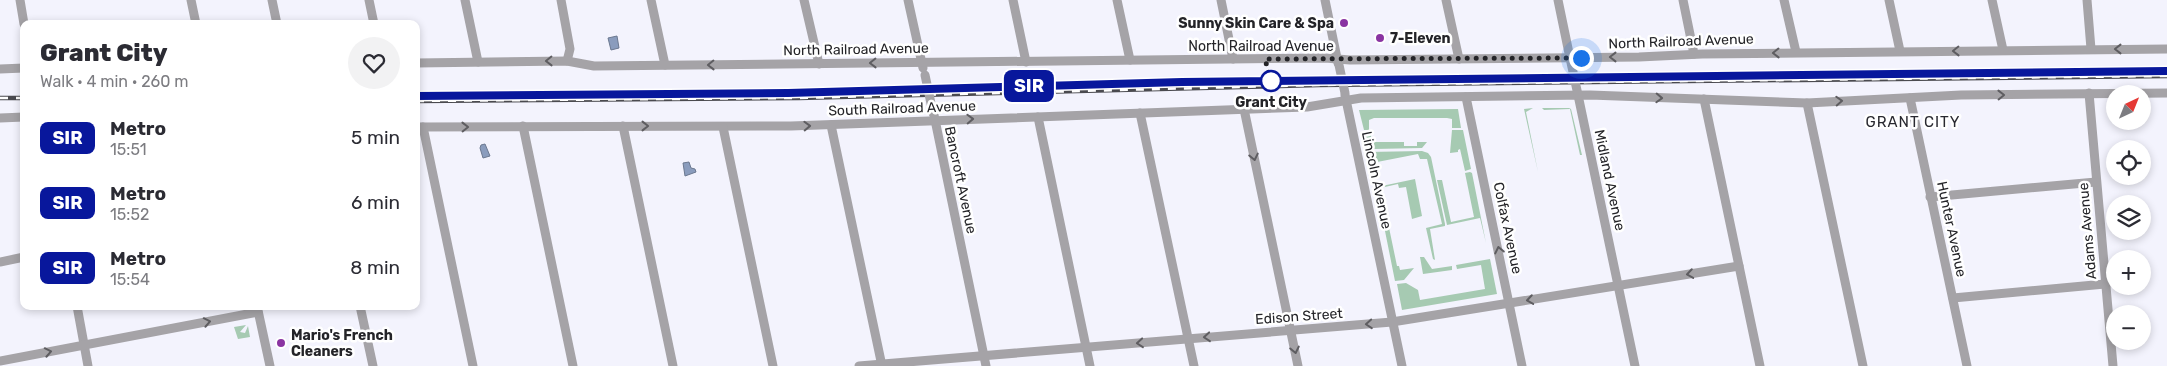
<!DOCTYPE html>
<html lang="en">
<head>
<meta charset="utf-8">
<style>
	body { margin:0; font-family:Rubik,sans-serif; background:#f2f2f3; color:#2b2b33; height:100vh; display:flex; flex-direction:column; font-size:19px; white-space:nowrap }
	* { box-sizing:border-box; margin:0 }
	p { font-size:16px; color:#7c7c81 }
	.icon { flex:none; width:28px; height:28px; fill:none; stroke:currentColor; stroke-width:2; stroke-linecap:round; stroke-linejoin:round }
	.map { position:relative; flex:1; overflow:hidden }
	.drawer { position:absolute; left:20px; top:20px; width:400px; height:290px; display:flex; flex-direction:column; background:#fff; border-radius:10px; box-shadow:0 2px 8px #0003 }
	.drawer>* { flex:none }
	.badge { padding:0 10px; border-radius:8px; font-size:18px; line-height:32px }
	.needle { width:32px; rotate:43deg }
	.fabs { position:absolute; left:2106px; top:85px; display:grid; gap:10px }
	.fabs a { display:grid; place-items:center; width:45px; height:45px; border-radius:50%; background:#fff; box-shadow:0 2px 8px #0003; font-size:25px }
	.you { position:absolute; width:25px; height:25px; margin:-12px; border:4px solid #fff; border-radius:50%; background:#1a73e8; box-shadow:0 0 0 8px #1a73e833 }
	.map>.badge { position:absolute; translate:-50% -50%; box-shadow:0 0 0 2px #fff }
	.round { display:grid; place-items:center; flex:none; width:52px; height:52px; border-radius:26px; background:#f2f2f3 }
	.headline { display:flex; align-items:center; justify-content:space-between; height:85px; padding:0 20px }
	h1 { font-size:24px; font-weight:800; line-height:38px }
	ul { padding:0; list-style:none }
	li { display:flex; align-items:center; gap:15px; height:65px; padding:0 20px }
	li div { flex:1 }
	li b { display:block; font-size:19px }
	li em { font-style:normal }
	li .badge { min-width:55px; font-weight:700; text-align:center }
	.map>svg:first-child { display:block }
</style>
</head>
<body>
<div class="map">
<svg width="2167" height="366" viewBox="0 0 2167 366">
	<rect width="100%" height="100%" fill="#f3f3fd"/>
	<!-- green -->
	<g fill="#a6cab2">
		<path d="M1533 108 1526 112 1538 172 1524 109Z"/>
		<path d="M1542 108H1569L1571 109 1582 155H1580L1570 109 1544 110Z"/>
		<path d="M1458 109 1461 128H1452V119L1447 118H1374L1369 120V130H1364L1359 110Z"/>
		<path d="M1452 130H1463L1471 169 1465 171 1460 149 1458 150V152L1450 153Z"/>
		<path d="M1364 132 1371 134 1372 149 1367 148Z"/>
		<path d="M1374 142H1404V146H1417V142H1427L1422 148 1374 149Z"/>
		<path d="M1422 151 1428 153 1431 157 1445 224V226L1430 229 1435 260 1433 259 1426 228 1442 224 1427 159H1420L1418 154 1372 163V172L1368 152Z"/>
		<path d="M1470 172 1472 173 1486 243 1480 218 1447 225 1437 180H1442L1451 222 1474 217 1465 173Z"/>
		<path d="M1374 179 1377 187 1415 179 1422 216 1412 219 1406 187 1399 188 1398 184 1376 189Z"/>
		<path d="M1383 189 1382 194 1397 266H1399L1400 270 1414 268 1404 280 1395 281 1377 191Z"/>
		<path d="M1420 257H1424L1432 269 1452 266V270L1423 274Z"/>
		<path d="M1490 259 1497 294 1402 310 1397 284 1406 283 1418 290 1420 300 1485 289 1481 265 1457 269 1456 265Z"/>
		<path d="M246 325 240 332 245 333 248 326 250 337 238 339 234 327Z"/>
	</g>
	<!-- water -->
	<g fill="#8a9cbd" stroke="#6b7890">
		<path d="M617 36 619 48 611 50 608 38Z"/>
		<path d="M485 144 490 156 483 158 480 148 481 145Z"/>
		<path d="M689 162 691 168 695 169 696 172 685 176 683 163Z"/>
	</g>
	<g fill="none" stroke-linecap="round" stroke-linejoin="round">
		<!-- minor -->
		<g stroke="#a5a3a7" stroke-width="9">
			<path d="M20 0 24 24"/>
			<path d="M191 0 196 24"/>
			<path d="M272 0 277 24"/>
			<path d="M369 0 374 24"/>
			<path d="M465 0 478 62"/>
			<path d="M561 0 570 49 567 61"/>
			<path d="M651 0 665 65"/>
			<path d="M804 0 819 64"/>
			<path d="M908 0 923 68"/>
			<path d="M1013 0 1026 62"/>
			<path d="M1117 0 1130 60"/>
			<path d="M1221 0 1233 59"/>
			<path d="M1325 0 1338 63"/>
			<path d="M1446 0 1459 59"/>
			<path d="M1558 0 1570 58"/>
			<path d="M1683 0 1694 54"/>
			<path d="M1784 0 1796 52"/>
			<path d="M1889 0 1900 51"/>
			<path d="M1992 0 2003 50"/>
			<path d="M2087 0 2091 49"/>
			<path d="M416 63 567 61 594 66 1325 58 1350 60 1639 57 1702 54 2167 49"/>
			<path d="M0 69 24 68"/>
			<path d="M2089 93 2113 366"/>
			<path d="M1345 95 1402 366"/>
			<path d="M1578 95 1635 366"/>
			<path d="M1466 97 1522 366"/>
			<path d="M1910 98 1967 366"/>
			<path d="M1704 99 1760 366"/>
			<path d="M1807 103 1863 366"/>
			<path d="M1244 109 1298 366"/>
			<path d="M1140 113 1194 366"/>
			<path d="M934 115 986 366"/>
			<path d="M1038 117 1090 366"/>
			<path d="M0 118 24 117"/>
			<path d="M831 125 882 366"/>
			<path d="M523 126 573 366"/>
			<path d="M623 126 673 366"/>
			<path d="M416 127 791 126 1307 107 1361 98 1590 95 1807 103 1961 95 2167 93"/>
			<path d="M423 127 473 366"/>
			<path d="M723 127 773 366"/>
			<path d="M1930 197 2096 182"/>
			<path d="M0 262 24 257"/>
			<path d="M1953 298 2105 284"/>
			<path d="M77 306 88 366"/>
			<path d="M257 306 270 366"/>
			<path d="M360 306 373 366"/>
			<path d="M0 361 258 312"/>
			<path d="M859 366 1392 322 1739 266"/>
		</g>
		<defs>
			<g id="rail">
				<path d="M0 98H24"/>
				<path d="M416 101 799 98 1319 85 2167 76"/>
			</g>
		</defs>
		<!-- rail casing -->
		<use href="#rail" stroke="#4a4a4f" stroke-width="4.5"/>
		<!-- rail -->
		<use href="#rail" stroke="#fff" stroke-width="2.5" stroke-dasharray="8" stroke-linecap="butt"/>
		<!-- minor-bridge -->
		<g stroke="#a5a3a7" stroke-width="9">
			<path d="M1570 58 1578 95"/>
			<path d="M1339 65 1345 93"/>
			<path d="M925 75 933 113"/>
		</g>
	</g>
	<!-- one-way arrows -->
	<defs><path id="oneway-chevron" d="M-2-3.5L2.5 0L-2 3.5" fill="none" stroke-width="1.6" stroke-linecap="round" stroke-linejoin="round" transform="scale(1.25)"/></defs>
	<g stroke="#5e5d61">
		<use href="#oneway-chevron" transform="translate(2118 49) rotate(180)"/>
		<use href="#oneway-chevron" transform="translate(1956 51) rotate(179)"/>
		<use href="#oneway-chevron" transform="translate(1776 53) rotate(179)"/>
		<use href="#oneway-chevron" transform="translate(1613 57) rotate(180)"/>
		<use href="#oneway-chevron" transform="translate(549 61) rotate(179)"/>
		<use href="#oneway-chevron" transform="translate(873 63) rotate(179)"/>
		<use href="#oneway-chevron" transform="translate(711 65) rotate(179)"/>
		<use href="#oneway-chevron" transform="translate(2001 95) rotate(-1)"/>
		<use href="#oneway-chevron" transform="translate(1659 98) rotate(2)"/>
		<use href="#oneway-chevron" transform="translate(1839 101) rotate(-3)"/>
		<use href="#oneway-chevron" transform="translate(970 119) rotate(-2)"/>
		<use href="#oneway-chevron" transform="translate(645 126)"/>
		<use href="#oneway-chevron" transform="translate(807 126) rotate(-2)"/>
		<use href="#oneway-chevron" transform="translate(465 127) rotate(-1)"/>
		<use href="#oneway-chevron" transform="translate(1254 157) rotate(78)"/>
		<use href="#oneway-chevron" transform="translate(1499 250) rotate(-102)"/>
		<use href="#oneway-chevron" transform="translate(1690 274) rotate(171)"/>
		<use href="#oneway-chevron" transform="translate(1530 300) rotate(171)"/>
		<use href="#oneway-chevron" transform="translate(207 322) rotate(-11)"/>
		<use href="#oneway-chevron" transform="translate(1369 324) rotate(176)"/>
		<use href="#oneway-chevron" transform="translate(1207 337) rotate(175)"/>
		<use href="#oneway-chevron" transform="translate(1140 343) rotate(175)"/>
		<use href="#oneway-chevron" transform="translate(1295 350) rotate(78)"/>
		<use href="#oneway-chevron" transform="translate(48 352) rotate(-11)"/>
	</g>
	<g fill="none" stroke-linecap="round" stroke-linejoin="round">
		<defs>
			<path id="line" d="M416 96 788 93 1182 82 2167 71"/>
		</defs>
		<!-- line casing -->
		<use href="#line" stroke="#fff" stroke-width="11"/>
		<!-- line -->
		<use href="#line" stroke="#08179c" stroke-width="8"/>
		<!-- walk -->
		<path stroke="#242428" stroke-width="5" stroke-dasharray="0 9" d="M1271 81 1265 59 1581 58"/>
	</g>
	<!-- markers -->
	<g fill="#8a34a2" stroke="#fff" stroke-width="2">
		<circle cx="1344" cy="23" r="5"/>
		<circle cx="1380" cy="38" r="5"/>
		<circle cx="281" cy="343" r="5"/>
	</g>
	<circle fill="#fff" stroke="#08179c" stroke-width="2.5" cx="1271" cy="81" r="10"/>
	<g text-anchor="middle" stroke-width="5" stroke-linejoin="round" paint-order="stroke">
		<!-- poi labels -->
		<g font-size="14" font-weight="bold" fill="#242428" stroke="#fff" text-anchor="start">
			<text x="1334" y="28" text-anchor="end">Sunny Skin Care &amp; Spa</text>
			<text x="1390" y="43">7-Eleven</text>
			<text x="291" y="340">Mario's French<tspan x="291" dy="16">Cleaners</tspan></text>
		</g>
		<!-- street labels -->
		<g font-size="14" fill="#242428" stroke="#fff">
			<text transform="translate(1681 41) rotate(-2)" y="5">North Railroad Avenue</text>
			<text x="1261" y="51">North Railroad Avenue</text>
			<text transform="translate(856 49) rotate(-1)" y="5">North Railroad Avenue</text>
			<text transform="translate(902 108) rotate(-2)" y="5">South Railroad Avenue</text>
			<text transform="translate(961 180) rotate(78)" y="5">Bancroft Avenue</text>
			<text transform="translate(1377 180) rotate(78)" y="5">Lincoln Avenue</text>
			<text transform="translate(1610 180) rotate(78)" y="5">Midland Avenue</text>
			<text transform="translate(1508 228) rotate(78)" y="5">Colfax Avenue</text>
			<text transform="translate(1952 229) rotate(78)" y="5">Hunter Avenue</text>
			<text transform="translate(2087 231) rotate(-95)" y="5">Adams Avenue</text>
			<text transform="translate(1299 316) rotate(-4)" y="5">Edison Street</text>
		</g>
		<!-- stop labels -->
		<g font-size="14" font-weight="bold" fill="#242428" stroke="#fff">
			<text x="1271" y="107">Grant City</text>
		</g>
		<!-- neighbourhood labels -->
		<g font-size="15" letter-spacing="1" fill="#292930" stroke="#fff">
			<text x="1913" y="127">GRANT CITY</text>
		</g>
	</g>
</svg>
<div class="fabs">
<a><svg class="needle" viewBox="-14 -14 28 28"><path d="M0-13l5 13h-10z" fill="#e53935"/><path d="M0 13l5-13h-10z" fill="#7c7c81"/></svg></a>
<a><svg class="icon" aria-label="locate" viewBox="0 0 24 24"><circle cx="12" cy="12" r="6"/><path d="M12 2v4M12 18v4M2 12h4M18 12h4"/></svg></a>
<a><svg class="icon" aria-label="layers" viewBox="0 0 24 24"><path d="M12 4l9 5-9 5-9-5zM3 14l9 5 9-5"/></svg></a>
<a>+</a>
<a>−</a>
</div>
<div class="you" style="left:1581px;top:58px"></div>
<b class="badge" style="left:1029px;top:86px;background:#08179c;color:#fff">SIR</b>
<section class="drawer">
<div class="headline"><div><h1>Grant City</h1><p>Walk · 4 min · 260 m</p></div><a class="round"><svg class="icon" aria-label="heart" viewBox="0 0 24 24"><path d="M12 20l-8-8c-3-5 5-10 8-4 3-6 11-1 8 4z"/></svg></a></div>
<ul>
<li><span class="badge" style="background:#08179c;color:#fff">SIR</span><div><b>Metro</b><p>15:51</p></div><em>5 min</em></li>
<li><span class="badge" style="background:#08179c;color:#fff">SIR</span><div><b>Metro</b><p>15:52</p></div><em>6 min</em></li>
<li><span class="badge" style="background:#08179c;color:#fff">SIR</span><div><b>Metro</b><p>15:54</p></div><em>8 min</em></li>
</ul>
</section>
</div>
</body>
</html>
